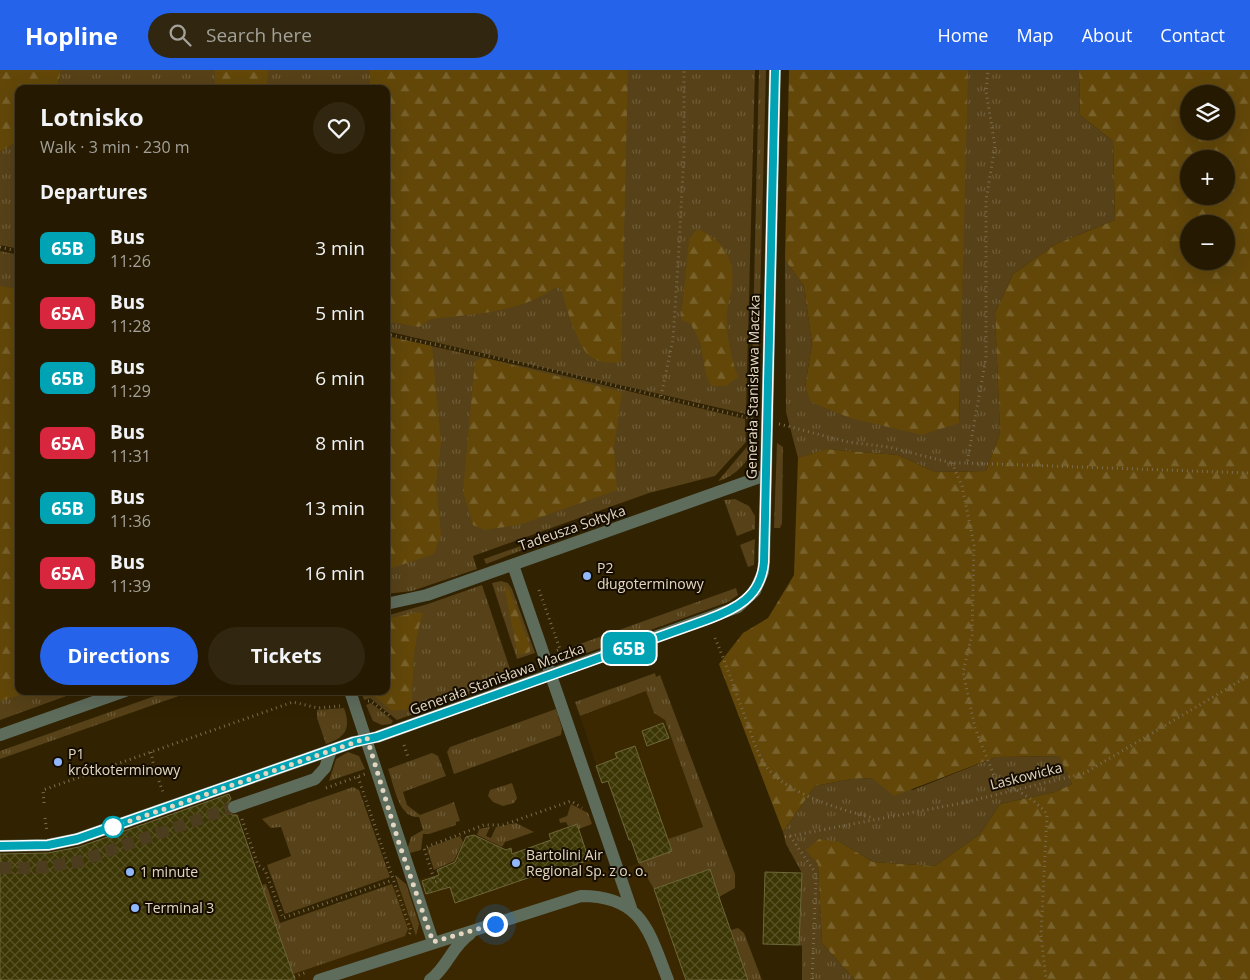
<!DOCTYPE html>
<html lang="en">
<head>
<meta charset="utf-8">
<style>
	body { margin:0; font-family:"Open Sans",sans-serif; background:#312710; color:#f1f3f6; height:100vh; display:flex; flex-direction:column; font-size:19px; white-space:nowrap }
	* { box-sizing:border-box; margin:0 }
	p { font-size:16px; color:#a3a199 }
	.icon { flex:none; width:28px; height:28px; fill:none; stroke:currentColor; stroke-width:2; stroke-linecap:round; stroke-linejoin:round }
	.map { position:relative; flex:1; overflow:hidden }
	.panel { position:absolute; left:15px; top:15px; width:375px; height:610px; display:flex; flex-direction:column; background:#251a01; border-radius:10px; box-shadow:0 5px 20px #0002,0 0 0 1px #423823 }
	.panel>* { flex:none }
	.badge { padding:0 10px; border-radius:8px; font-size:18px; line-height:32px }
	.fabs { position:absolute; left:1180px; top:15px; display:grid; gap:10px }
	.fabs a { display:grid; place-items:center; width:55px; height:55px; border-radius:50%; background:#251a01; box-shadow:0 5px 20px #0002,0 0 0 1px #423823; font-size:25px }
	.you { position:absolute; width:25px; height:25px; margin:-12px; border:4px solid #fff; border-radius:50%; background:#1a73e8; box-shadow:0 0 0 8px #1a73e833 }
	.map>.badge { position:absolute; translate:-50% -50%; box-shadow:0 0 0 2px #fff }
	h2 { padding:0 25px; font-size:19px; line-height:45px }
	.round { display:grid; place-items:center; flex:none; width:52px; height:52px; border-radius:26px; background:#312710 }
	.overview { display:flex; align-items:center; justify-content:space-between; height:85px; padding:0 25px }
	h1 { font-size:24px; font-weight:700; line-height:38px }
	.action { display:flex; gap:10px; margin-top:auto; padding:10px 25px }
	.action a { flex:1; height:58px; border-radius:30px; background:#2563eb; color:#fff; font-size:20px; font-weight:700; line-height:58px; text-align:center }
	.action a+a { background:#312710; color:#f1f3f6 }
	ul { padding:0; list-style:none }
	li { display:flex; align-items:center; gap:15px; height:65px; padding:0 25px }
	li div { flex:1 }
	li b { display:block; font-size:19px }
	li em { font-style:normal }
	li .badge { min-width:55px; font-weight:700; text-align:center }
	header { display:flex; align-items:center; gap:30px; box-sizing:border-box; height:70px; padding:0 25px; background:#2563eb; color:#fff }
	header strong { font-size:24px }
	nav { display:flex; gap:28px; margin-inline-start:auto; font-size:18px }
	.search { width:350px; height:45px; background:#312710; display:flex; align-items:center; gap:12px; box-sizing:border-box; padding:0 18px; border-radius:28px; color:#a3a199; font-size:19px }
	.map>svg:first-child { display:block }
</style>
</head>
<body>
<header>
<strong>Hopline</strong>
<div class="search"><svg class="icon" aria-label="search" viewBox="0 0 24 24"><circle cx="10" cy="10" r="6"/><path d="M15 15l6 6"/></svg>Search here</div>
<nav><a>Home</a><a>Map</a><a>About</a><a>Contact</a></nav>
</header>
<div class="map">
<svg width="1250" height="910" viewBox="0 0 1250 910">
	<defs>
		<pattern id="grass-tufts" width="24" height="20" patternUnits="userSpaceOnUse" patternTransform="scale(1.25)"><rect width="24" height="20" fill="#564118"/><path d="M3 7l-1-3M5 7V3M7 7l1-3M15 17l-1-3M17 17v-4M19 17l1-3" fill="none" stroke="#6e5c38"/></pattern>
		<pattern id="forest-firs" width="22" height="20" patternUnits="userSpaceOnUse" patternTransform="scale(1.25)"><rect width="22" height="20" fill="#624709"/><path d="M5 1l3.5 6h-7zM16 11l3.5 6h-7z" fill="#78612b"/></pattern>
		<pattern id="building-cross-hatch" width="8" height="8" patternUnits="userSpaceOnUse" patternTransform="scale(1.25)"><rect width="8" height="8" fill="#3c3604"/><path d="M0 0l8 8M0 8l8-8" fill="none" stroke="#585227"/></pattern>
	</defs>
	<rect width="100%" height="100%" fill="#312201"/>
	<!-- built -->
	<path fill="#3b2800" d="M646 621 654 643 665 650 725 819 719 827 732 863 760 910H0L240 755 277 859 426 807 432 823 443 819 437 800 455 792 466 767 474 765 506 780 511 778 513 784 551 771 549 764 577 754 589 790 610 803 639 793 608 712 602 713 580 646Z"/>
	<!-- grass -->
	<g fill="url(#grass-tufts)">
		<path d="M61 0H755L746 344 386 261V19H57Z"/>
		<path d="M759 0H766L757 346 751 345Z"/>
		<path d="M967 0H1079L1080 45 1113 71 1115 150 1056 174 1013 204 995 243 1000 363 986 401 935 402 898 385 827 379 798 388 786 342 785 190 804 216 812 274 805 317 959 353Z"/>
		<path d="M19 71V179L0 175V82Z"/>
		<path d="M0 181 19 185V621H80L0 650Z"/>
		<path d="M386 266 549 302 745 349 746 372 715 406 649 423 473 486 477 499 412 521 386 524Z"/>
		<path d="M751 372H755C750 390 737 406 718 411Z"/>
		<path d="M777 373 783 377 782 453 780 458H774Z"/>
		<path d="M735 429 749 436 755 446V459L737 466 724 430Z"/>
		<path d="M548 466 525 479 486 494 484 489Z"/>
		<path d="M755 469 754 495 748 497 740 475Z"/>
		<path d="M501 511 508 513 512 519 535 583 517 589 492 513Z"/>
		<path d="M482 515 513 608 397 650 370 628 364 630 361 621H386V546L428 534Z"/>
		<path d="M736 518 738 525 728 532 570 589 566 579Z"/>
		<path d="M655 603 656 607 660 605 735 804V818L719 827 709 799 654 819 639 793 672 781 668 769 703 757 665 650 654 643 646 621 580 646 575 632Z"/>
		<path d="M169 621H193L0 689V681Z"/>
		<path d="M371 633 393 651 391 654 382 655 373 651 366 635Z"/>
		<path d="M344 638C351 659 346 667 326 674L317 648V640Z"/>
		<path d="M556 639 562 658 561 665 454 704 447 682 450 677Z"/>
		<path d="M348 682 359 686 365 699 329 711 336 689Z"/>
		<path d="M432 683 438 686 446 706 403 722 407 735 420 745 454 732 460 751 456 752V755L429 764H423L421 780 410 783 408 777 411 767 423 760 419 747C398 749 394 714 388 699Z"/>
		<path d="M1059 686 1072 714 1055 722 1000 734 980 764 935 796 873 792 840 772 807 780 818 794 822 873 855 910H802V876L799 875 802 803 786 774 783 762 815 716 851 709 872 708 913 720 996 687Z"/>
		<path d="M512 713 517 728 514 733 503 736 493 732 488 726 490 720Z"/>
		<path d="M353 717 359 720 390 807 285 844 267 795 291 786 281 757 271 758 262 749Z"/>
		<path d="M571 734 588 743 592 754 579 759 577 754 568 756 566 752 560 753 559 749 567 746Z"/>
		<path d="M516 753 534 762 505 772 502 777 477 765 479 759 490 757 486 766 491 768 496 757Z"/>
		<path d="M460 766 463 772 454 791 434 800 427 778Z"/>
		<path d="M395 805 406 814 419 854 416 866Z"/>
		<path d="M266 814 280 853 392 814 408 859 405 866 293 904 262 815Z"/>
		<path d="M738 858 744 863 762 910H748L731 860Z"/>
	</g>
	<!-- forest -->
	<g fill="url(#forest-firs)" fill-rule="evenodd">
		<path d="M0 0H61L57 19H19V71L0 82Z"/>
		<path d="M215 0H268L267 19H215Z"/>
		<path d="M370 0H628L621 292C610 293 601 294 591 287 579 280 564 234 562 220L556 217C520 243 474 244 431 249L419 257 386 251V19H370Z"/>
		<path d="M789 0H968L959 353 922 365 850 348 811 332 805 317 812 274 804 216 785 190Z"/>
		<path d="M1079 0H1250V910H855L822 873 818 794 806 780 819 769 840 772 873 792 935 796 980 764 1000 734 1055 722 1072 714 1059 686 996 687 894 726 872 708 851 709 815 716 783 762 719 594 743 563 768 548 794 505 798 388 826 379 898 385 935 402 986 401 1000 363 995 243 1013 204 1056 174 1115 150 1113 71 1080 45ZM1189 24H1226V61H1189ZM1189 89H1226V126H1189ZM1189 154H1226V191H1189Z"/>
		<path d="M697 159C722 169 736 189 732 216 731 225 727 234 727 243 725 261 732 291 738 307L726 316H711L706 305 700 272 691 254 681 250 689 169Z"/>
		<path d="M0 216 19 219V621H33L0 631Z"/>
		<path d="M386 266 432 276 441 373 436 413 441 465 434 484 386 500Z"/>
		<path d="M484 288 622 322 614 377 617 420 519 455 484 460 473 455 463 421 475 291Z"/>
		<path d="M504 515 509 519 530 577V582L519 585 516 576Z"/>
		<path d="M420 542 423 544C412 574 413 604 412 635L409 639 392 641 369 621H386V549Z"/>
	</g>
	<!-- building -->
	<g fill="url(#building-cross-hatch)" stroke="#6d6739">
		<path d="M663 653 669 668 647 676 642 661Z"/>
		<path d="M635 676 672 781 639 793 631 770H629L608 711 602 713 596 696 617 688 615 683Z"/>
		<path d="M229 724 231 729 226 735 227 740 232 745H237L295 910H0V784L48 783 79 777Z"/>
		<path d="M577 754 589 790 555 802 554 799 455 833 450 817 426 824 422 811 439 805 437 800 455 792 466 767 474 765 506 780 511 778 512 784 551 770 549 764Z"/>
		<path d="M710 799 721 833 748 910H686L654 819Z"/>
		<path d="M765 802 802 803 799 875 763 874Z"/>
	</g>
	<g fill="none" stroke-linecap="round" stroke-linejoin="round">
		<!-- minor-tunnel -->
		<path stroke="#4c3d1e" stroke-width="12" stroke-dasharray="12 6" stroke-linecap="butt" d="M0 798H37L77 792 234 737"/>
		<!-- path -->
		<g stroke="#7c6d51" stroke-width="3" stroke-dasharray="1 4" stroke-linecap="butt">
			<path d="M0 177 19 182"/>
			<path d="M386 264 543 298 753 349"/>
			<path d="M661 326 673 269 678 194 684 84V0"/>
			<path d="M779 354 848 372 888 377 952 393H967L986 288V130L995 76 986 21 988 0"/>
			<path d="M952 393 962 416 974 475 972 565 963 602 975 658 995 708C1013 718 1034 728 1047 744L1041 865 1046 910"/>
			<path d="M967 393 1250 403"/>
			<path d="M539 520 560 579 556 581"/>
			<path d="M715 568C727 596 737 626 748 655 753 669 759 689 769 700 791 725 842 740 873 748"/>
			<path d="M368 631H371L391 647"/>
			<path d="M404 675 408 687"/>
			<path d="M151 682 154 697"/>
			<path d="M358 707 411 861 408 867"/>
			<path d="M159 711 164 725"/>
			<path d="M326 718 365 704"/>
			<path d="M44 733 43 720 293 632 318 638 340 636"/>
			<path d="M45 748 47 762"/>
			<path d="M242 749 258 795 265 800 283 848 393 810"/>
			<path d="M790 766 815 802 816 808 812 910"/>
			<path d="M785 767 962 733 1085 703 1250 605"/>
			<path d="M441 810 435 812 424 778 484 755H503L571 731 582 738"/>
			<path d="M294 907 307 902"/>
		</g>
		<!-- minor -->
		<g stroke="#5e6c5c" stroke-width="12">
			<path d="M513 495 631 838"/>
			<path d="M386 534 427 525 766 405"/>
			<path d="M350 621 433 872"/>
			<path d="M0 665 125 621"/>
			<path d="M234 737 315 709 325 698 331 680"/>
			<path d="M0 776 48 775 77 769 354 672 377 667 738 537 755 521 763 502 764 492 775 0"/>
			<path d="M319 910 581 826C643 826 649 862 668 910"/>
			<path d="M430 910C447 898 452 876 470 864"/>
		</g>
	</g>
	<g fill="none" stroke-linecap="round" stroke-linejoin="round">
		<defs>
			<path id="line" d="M0 776 48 775 77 769 354 672 377 667 706 550C736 539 761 527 764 492L775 0"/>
		</defs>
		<!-- line casing -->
		<use href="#line" stroke="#fff" stroke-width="11"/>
		<!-- line -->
		<use href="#line" stroke="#00a3b4" stroke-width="8"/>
		<!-- walk -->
		<path stroke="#e4d7c1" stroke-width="5" stroke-dasharray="0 9" d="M113 757 367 668 398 770 433 872 495 854"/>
	</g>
	<!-- markers -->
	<g fill="#91b8fd" stroke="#150c00" stroke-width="2">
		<circle cx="587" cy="506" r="5"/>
		<circle cx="58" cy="692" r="5"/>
		<circle cx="516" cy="793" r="5"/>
		<circle cx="130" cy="802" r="5"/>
		<circle cx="135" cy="838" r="5"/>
	</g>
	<circle fill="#fff" stroke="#00a3b4" stroke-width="2.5" cx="113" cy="757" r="10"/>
	<g text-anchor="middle" stroke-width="4" stroke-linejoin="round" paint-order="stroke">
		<!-- street labels -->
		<g font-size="14" fill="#e4d7c1" stroke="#150c00">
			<text transform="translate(753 317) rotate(-89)" y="5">Generała Stanisława Maczka</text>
			<text transform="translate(572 458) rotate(-19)" y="5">Tadeusza Sołtyka</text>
			<text transform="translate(497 609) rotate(-20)" y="5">Generała Stanisława Maczka</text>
			<text transform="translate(1026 706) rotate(-14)" y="5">Laskowicka</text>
		</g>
		<!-- poi labels -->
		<g font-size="14" fill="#e4d7c1" stroke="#150c00" text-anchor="start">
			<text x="597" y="503">P2<tspan x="597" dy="16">długoterminowy</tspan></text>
			<text x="68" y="689">P1<tspan x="68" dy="16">krótkoterminowy</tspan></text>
			<text x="526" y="790">Bartolini Air<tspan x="526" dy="16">Regional Sp. z o. o.</tspan></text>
			<text x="140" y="807">1 minute</text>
			<text x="145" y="843">Terminal 3</text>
		</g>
	</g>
</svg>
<div class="fabs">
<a><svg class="icon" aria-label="layers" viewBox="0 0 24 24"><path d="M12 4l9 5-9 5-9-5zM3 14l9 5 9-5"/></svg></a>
<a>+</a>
<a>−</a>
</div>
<div class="you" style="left:495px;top:854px"></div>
<b class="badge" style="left:629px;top:578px;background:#00a3b4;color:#fff">65B</b>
<section class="panel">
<div class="overview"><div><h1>Lotnisko</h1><p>Walk · 3 min · 230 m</p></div><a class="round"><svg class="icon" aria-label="heart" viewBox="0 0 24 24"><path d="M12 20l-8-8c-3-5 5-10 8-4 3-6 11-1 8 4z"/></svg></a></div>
<h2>Departures</h2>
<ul>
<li><span class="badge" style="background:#00a3b4;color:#fff">65B</span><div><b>Bus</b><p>11:26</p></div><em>3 min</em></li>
<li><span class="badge" style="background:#d7263d;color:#fff">65A</span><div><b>Bus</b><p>11:28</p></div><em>5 min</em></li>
<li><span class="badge" style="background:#00a3b4;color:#fff">65B</span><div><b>Bus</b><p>11:29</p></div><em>6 min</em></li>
<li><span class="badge" style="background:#d7263d;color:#fff">65A</span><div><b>Bus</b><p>11:31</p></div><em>8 min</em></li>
<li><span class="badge" style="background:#00a3b4;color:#fff">65B</span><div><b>Bus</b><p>11:36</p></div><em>13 min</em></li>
<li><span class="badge" style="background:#d7263d;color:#fff">65A</span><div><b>Bus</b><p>11:39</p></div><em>16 min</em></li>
</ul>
<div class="action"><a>Directions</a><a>Tickets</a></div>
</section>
</div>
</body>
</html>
